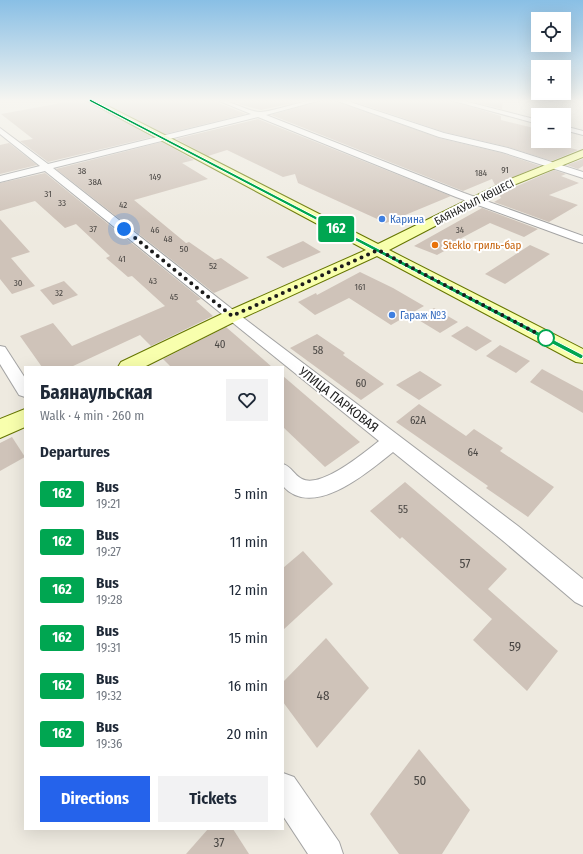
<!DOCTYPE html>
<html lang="en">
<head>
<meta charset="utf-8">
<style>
	body { margin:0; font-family:"Fira Sans Condensed",sans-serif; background:#f2f2f3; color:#1f2937; height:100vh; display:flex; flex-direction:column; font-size:15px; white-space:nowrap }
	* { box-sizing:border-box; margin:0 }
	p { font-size:13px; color:#747a83 }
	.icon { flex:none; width:22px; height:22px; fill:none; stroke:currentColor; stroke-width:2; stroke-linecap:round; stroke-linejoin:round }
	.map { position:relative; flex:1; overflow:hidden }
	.panel { position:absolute; left:24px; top:366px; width:260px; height:464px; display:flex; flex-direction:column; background:#fff; border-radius:0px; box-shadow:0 4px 16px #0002 }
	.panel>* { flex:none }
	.badge { padding:0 8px; border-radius:3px; font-size:14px; line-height:26px }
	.tools { position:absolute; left:531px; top:12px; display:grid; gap:8px }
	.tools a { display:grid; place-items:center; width:40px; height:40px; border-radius:0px; background:#fff; box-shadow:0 4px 16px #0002; font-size:20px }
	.you { position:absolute; width:20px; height:20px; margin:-10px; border:3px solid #fff; border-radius:50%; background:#1a73e8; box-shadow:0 0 0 6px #1a73e833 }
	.map>.badge { position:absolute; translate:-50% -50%; box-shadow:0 0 0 2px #fff }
	h2 { padding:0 16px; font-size:15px; line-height:36px }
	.round { display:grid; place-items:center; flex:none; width:42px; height:42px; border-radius:0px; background:#f2f2f3 }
	.overview { display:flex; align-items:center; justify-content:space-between; height:68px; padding:0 16px }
	h1 { font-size:19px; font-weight:700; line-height:30px }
	.button { display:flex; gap:8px; margin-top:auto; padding:8px 16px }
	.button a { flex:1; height:46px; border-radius:0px; background:#2563eb; color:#fff; font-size:16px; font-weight:700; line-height:46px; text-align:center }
	.button a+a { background:#f2f2f3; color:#1f2937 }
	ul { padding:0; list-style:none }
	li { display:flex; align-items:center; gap:12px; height:48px; padding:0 16px }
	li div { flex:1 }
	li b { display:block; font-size:15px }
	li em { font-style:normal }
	li .badge { min-width:44px; font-weight:700; text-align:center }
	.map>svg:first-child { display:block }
</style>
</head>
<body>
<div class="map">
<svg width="583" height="854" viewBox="0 0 583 854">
	<rect width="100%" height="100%" fill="#eeeae0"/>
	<!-- building -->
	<g fill="#cfc3b9">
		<path d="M78 100H85L152 137 48 162 20 141 33 139 1 114Z"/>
		<path d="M99 100H211L246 114 165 134Z"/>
		<path d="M244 100H307L261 110 238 104 244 102Z"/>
		<path d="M322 100H334L439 138 502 153 540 166 495 185 492 179 463 191 271 115Z"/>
		<path d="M349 100H449L501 116V120L538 129V141H564V136L572 138 559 145 578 150 552 161 508 147 444 132Z"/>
		<path d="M466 100H503L502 109Z"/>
		<path d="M258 119 451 196 386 223 298 183 295 174 283 177 227 150 208 156 176 139Z"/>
		<path d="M162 142 194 160 182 163 208 179 134 200 186 243 189 242 215 260 221 258 249 278 214 293 56 169Z"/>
		<path d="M9 143 37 165 0 174V145Z"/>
		<path d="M583 159V166L578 169 567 165Z"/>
		<path d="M554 170 566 174 561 176 579 183 549 195 578 205 549 222 494 202 501 198 499 194Z"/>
		<path d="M45 173 201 299 196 301 213 316 151 346 140 335 71 367H42L20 336 53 323 72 346 165 306 132 276 128 277 106 258 110 256 76 224 65 228 35 201 0 211V183Z"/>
		<path d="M482 208 538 229 524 237 490 223 454 242 457 244 437 255 414 246Z"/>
		<path d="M0 219 30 252 11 258 35 286 12 294 0 279Z"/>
		<path d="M303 241 321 252 283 268 266 257Z"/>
		<path d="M530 245 550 254 505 284 485 274Z"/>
		<path d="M360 272 393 288 424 306 391 325 349 298 315 315 298 302 316 293 317 295Z"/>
		<path d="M64 281 78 295 53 305 40 290Z"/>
		<path d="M434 308 458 322 440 333 417 319Z"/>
		<path d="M467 326 492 341 476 351 451 336Z"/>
		<path d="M226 327 272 367H171L163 359Z"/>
		<path d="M317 334 345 353 343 355 384 384 361 400 290 348Z"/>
		<path d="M500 345 530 361 516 373 486 356Z"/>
		<path d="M542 369 583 391V413L530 382Z"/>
		<path d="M420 371 442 385 419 400 396 385Z"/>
		<path d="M283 376 360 442 325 467 283 427Z"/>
		<path d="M419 404 466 436 474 429 503 448 500 451 554 487 528 517 486 488 488 486 396 422Z"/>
		<path d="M12 437 25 457 0 471V443Z"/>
		<path d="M405 482 507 569 488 589 558 651 527 691 473 640 492 619 402 537 400 539 370 511Z"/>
		<path d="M303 551 333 584 283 630V568Z"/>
		<path d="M326 638 369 688 317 748 283 702V682Z"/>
		<path d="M419 749 470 810 442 854H399L370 814Z"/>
		<path d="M208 829H233L249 854H186Z"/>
	</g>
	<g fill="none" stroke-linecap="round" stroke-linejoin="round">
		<defs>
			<g id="street">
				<path d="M217 100C231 100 250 113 261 112 281 110 300 100 321 100L266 115 464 193 583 236V243L579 242 456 197 258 117 53 168 237 313 518 526 583 579V606L575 602 502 540 393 452C368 472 313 520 283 486V464C292 467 294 475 302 479 321 489 365 452 379 441L45 171 0 182V176L40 166 0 134V128L48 164 251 114Z"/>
				<path d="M335 100H344L444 133 508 148 583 172V178L502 152 439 137Z"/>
				<path d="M450 100H460L538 120V124Z"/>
				<path d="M564 126 583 131V135L564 130Z"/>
				<path d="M0 346 5 347 25 378V397L19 395 0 364Z"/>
				<path d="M283 773 294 777 339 842 343 854H308L283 816Z"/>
			</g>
			<g id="secondary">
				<path d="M86 100H96L378 244 508 180 583 150V157L516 184 389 250 583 349V363L576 362 377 256 238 320 144 367H118L121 362 226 312 366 250Z"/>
				<path d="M25 409V427L0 438V419Z"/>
			</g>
		</defs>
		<!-- street casing -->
		<use href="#street" stroke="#a3a3a3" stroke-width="2"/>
		<!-- secondary casing -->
		<use href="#secondary" stroke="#657500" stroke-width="2"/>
		<!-- street -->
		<use href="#street" fill="#fff" fill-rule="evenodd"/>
		<!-- secondary -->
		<use href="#secondary" fill="#f8ffad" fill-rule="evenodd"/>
	</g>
	<!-- sky -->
	<linearGradient id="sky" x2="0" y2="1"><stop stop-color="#89bfe5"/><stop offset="0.46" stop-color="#f7f6f1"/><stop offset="1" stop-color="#f7f6f1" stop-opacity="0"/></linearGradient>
	<rect width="583" height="219" fill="url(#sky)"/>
	<!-- line -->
	<path fill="#00a651" stroke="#fff" d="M90 99 583 355V357L581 359 89 101Z"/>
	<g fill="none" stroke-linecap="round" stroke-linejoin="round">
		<!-- walk -->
		<path stroke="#1c1c1c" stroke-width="4" stroke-dasharray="0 7.2" d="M124 229 232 316 378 250 546 338"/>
	</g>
	<!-- markers -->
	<g fill="#3f7fe0" stroke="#fff" stroke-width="1.5">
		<circle cx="382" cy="219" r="4"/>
		<circle cx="392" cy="315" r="4"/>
	</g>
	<circle fill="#e8710a" stroke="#fff" stroke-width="1.5" cx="435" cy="245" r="4"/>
	<circle fill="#fff" stroke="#00a651" stroke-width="2" cx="546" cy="338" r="8"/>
	<g text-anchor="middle" stroke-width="4" stroke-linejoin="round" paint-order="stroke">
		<!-- far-number labels -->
		<g font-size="9" fill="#494643">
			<text x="505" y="173">91</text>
			<text x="82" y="174">38</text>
			<text x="481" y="176">184</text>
			<text x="155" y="180">149</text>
			<text x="95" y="185">38А</text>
			<text x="48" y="197">31</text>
			<text x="62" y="206">33</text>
			<text x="123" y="208">42</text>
			<text x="93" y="232">37</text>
			<text x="155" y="233">46</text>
			<text x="460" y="233">34</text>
			<text x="168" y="242">48</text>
			<text x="184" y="252">50</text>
			<text x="122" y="262">41</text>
			<text x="213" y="269">52</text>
			<text x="153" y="284">43</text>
			<text x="18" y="286">30</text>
			<text x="360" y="290">161</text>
			<text x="59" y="296">32</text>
			<text x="174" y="300">45</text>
		</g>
		<!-- far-street labels -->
		<g font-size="11" fill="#1c1c1c" stroke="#fff">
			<text transform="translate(474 202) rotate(-27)" y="4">БАЯНАУЫЛ КӨШЕСІ</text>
		</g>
		<!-- far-shop labels -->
		<g font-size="11" fill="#366cbe" stroke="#fff" text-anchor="start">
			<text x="390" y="223">Карина</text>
			<text x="400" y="319">Гараж №3</text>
		</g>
		<!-- far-food labels -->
		<g font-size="11" fill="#c56008" stroke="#fff" text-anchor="start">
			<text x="443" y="249">Steklo гриль-бар</text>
		</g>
		<!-- number labels -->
		<g font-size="11" fill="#494643">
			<text x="220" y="348">40</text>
			<text x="318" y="354">58</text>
			<text x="361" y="387">60</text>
			<text x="418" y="424">62А</text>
			<text x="473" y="456">64</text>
			<text x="403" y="513">55</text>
		</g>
		<!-- street labels -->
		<g font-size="13" fill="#1c1c1c" stroke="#fff">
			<text transform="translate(339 399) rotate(38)" y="5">УЛИЦА ПАРКОВАЯ</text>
		</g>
		<!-- near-number labels -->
		<g font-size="13" fill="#494643">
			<text x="465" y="568">57</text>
			<text x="515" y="651">59</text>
			<text x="323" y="700">48</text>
			<text x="420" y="785">50</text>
			<text x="219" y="847">37</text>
		</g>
	</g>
</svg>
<div class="tools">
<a><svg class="icon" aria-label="locate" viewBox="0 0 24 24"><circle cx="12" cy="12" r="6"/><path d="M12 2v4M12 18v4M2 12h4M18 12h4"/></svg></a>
<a>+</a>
<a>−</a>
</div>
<div class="you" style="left:124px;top:229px"></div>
<b class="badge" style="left:336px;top:229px;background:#00a651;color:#fff">162</b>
<section class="panel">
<div class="overview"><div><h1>Баянаульская</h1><p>Walk · 4 min · 260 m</p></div><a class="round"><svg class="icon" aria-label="heart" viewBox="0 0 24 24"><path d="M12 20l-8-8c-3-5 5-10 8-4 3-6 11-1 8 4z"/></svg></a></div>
<h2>Departures</h2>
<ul>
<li><span class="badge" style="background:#00a651;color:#fff">162</span><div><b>Bus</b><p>19:21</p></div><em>5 min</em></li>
<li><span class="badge" style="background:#00a651;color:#fff">162</span><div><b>Bus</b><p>19:27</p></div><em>11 min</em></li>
<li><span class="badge" style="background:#00a651;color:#fff">162</span><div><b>Bus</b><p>19:28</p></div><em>12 min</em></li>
<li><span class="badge" style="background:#00a651;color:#fff">162</span><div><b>Bus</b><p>19:31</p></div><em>15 min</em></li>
<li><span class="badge" style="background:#00a651;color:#fff">162</span><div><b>Bus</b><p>19:32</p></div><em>16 min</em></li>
<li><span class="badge" style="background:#00a651;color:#fff">162</span><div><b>Bus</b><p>19:36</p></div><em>20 min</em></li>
</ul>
<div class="button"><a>Directions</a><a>Tickets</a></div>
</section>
</div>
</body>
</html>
